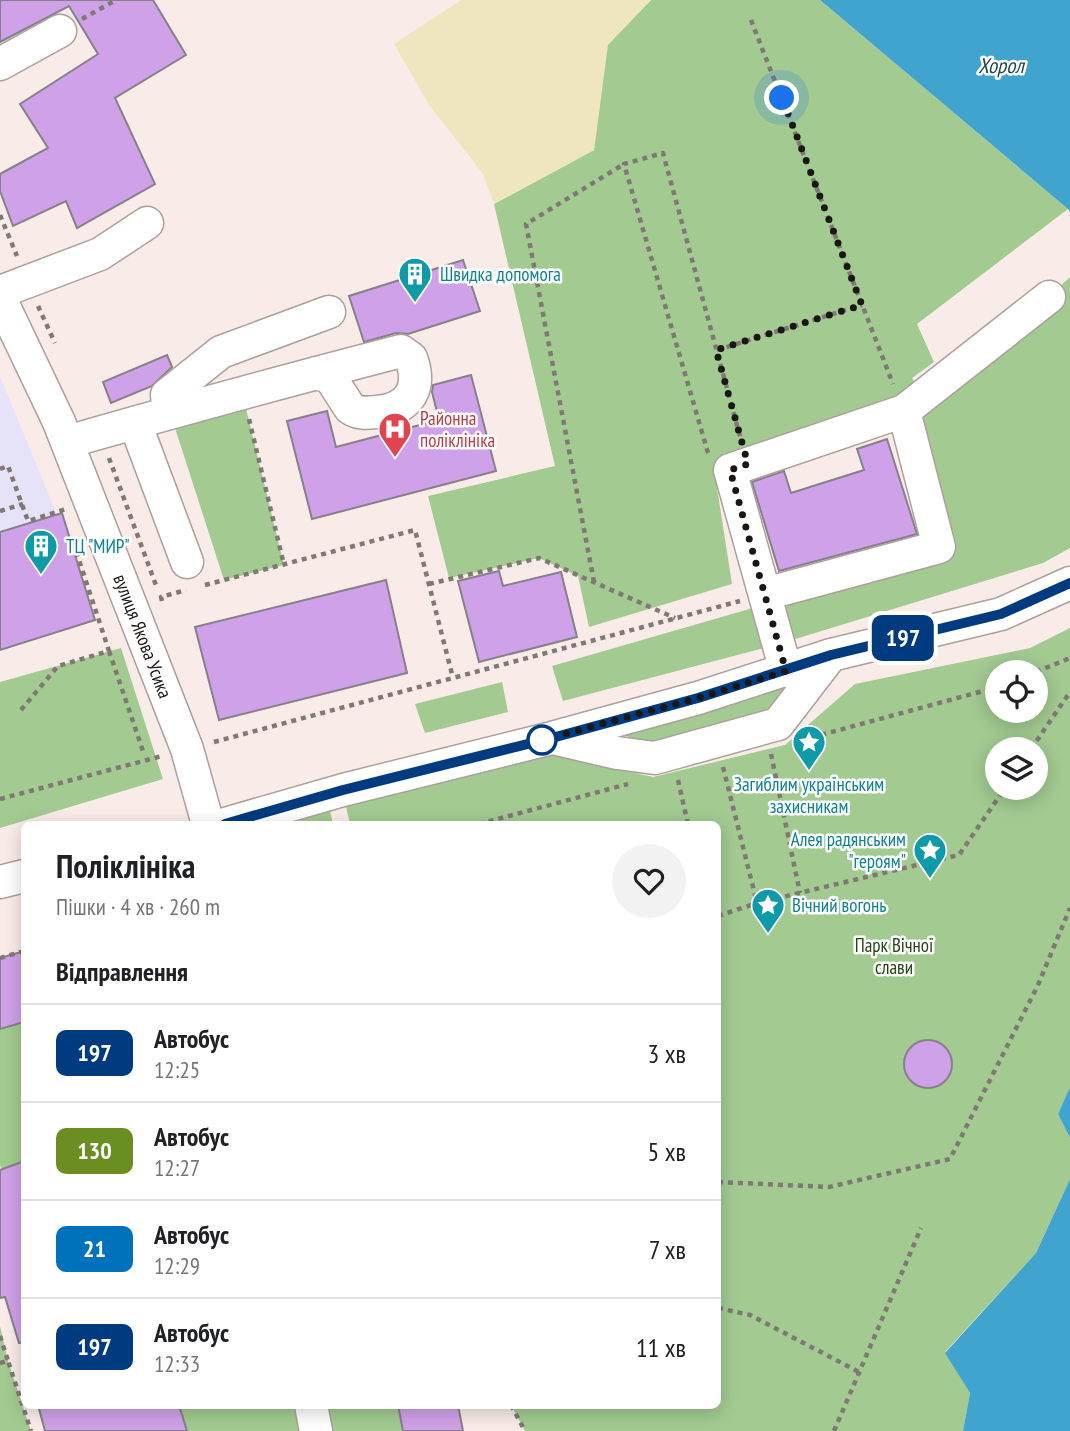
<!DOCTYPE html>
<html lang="uk">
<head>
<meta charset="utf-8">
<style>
	body { margin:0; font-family:"PT Sans Narrow",sans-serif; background:#f2f2f2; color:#202124; height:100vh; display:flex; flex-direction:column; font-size:26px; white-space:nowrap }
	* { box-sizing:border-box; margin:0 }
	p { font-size:23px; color:#757577 }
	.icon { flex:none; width:38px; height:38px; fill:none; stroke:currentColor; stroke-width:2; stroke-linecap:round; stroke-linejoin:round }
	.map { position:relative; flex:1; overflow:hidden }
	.drawer { position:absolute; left:21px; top:821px; width:700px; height:588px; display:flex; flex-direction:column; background:#fff; border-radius:10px; box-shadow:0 4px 18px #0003 }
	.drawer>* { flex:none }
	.badge { padding:0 14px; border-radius:10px; font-size:24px; line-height:46px }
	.controls { position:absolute; left:985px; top:660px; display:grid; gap:14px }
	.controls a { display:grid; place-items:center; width:63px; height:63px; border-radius:50%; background:#fff; box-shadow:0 4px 18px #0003; font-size:35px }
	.you { position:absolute; width:35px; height:35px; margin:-18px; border:5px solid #fff; border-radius:50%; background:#1a73e8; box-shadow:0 0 0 10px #1a73e833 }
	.map>.badge { position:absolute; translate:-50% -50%; box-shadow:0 0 0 4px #fff }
	h2 { padding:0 35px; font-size:26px; line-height:63px }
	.round { display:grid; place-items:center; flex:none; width:74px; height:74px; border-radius:37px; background:#f2f2f2 }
	.overview { display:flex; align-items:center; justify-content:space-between; height:119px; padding:0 35px }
	h1 { font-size:33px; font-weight:700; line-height:52px }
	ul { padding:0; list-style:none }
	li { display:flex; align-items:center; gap:21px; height:98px; padding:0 35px; border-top:2px solid #e0e0e0 }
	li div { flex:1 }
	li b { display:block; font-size:26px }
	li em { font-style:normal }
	li .badge { min-width:77px; font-weight:700; text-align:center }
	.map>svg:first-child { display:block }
</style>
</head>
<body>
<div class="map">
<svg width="1070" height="1431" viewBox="0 0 1070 1431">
	<rect width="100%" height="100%" fill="#f9ece8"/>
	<!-- commercial -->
	<path fill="#e6e2f8" d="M0 376 59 520 0 537Z"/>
	<!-- green -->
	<g fill="#a2ca91" fill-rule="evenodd">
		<path d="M651 0H820L1068 209 917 324 934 362 912 378 923 394 1049 297 1070 277V548L1043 563 779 644 563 701 552 666 767 604 939 547 904 411 715 475 732 584 589 627 578 576 539 558 449 578 428 496 555 466 494 204 594 150 607 45Z"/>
		<path d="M242 392 284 565 224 580 175 428 141 439Z"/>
		<path d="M1070 628V1087L1058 1114 1070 1138V1179L1036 1253 945 1352 970 1393 963 1431H525L511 1405H718V824H350L346 807 546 753 653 777 785 745 855 684 1030 648ZM998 672H1036V710H998ZM998 749H1036V788H998Z"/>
		<path d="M121 648 163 779 0 828V682Z"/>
		<path d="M502 682 508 712 425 733 415 704Z"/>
		<path d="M789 686 770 709 647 743 617 733Z"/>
		<path d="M330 811 333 824H283Z"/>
		<path d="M0 997 24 1012V1168L22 1162 1 1169 0 1164Z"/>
		<path d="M0 1326 8 1361 31 1431H0Z"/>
		<path d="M179 1405H296L302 1431H187Z"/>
		<path d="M328 1405H398L403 1431H332Z"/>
	</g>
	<!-- sand -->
	<path fill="#efe6c0" d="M461 0H651L608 45 594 150 494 204 483 174 429 105 394 44Z"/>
	<!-- water -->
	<g fill="#41a4ce">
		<path d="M820 0H1070V212L1068 209Z"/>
		<path d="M1070 1087V1138L1058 1114Z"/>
		<path d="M1070 1179V1431H963L970 1393 945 1353 1036 1253Z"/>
	</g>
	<!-- building -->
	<g fill="#cfa1e8" stroke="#858089" stroke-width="2">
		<path d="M0 0H153L186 55 115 98 155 184 77 228 66 201 13 226 0 191V174L48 148 20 104 98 54 69 6 0 42Z"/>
		<path d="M463 260 480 311 408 334 396 333 364 342 349 296Z"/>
		<path d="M167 355 172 367 152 386 111 403 103 382Z"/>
		<path d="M471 375 496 471 312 519 287 421 327 411 336 447 439 420 432 392 433 385Z"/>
		<path d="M887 439 917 534 779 571 752 482 784 471 791 493 864 470 857 449Z"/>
		<path d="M62 513 95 620 0 650V532Z"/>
		<path d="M499 571 503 586 561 572 577 637 479 662 458 581Z"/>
		<path d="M386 580 407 673 219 720 195 627Z"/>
		<path d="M24 951V1022L0 1029V958Z"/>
		<circle cx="928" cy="1064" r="24"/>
		<path d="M24 1161V1342L19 1343 5 1297 0 1298V1170Z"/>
		<path d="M38 1405H179L187 1431H45Z"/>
		<path d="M398 1405H458L463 1431H403Z"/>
	</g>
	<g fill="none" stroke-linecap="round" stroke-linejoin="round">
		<defs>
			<g id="minor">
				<path d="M0 64 60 31"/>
				<path d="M0 292 100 254 147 223"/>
				<path d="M0 298 59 422 187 749 208 824"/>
				<path d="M169 413 167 395 221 352 329 312"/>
				<path d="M135 423 187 562"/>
				<path d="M67 442C178 410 289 380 401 351L411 358C422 388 410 409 377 412 367 413 358 414 350 408L330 377 316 373"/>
				<path d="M765 594 939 547 904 411"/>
				<path d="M786 671 730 470 904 411 1049 297"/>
				<path d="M557 739 617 753 655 758 778 724 831 655"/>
				<path d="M225 824 343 790 552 738 698 698 831 655 1001 614 1070 583"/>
				<path d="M0 882 24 876"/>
				<path d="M311 1405 316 1431"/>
			</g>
		</defs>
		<!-- minor casing -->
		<use href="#minor" stroke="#aca09c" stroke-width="35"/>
		<!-- path -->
		<g stroke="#807875" stroke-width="4.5" stroke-dasharray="5 5" stroke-linecap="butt">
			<path d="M82 19 116 0"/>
			<path d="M751 20 893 384"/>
			<path d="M0 215 17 256"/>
			<path d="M38 306 55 343"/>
			<path d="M717 350 862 305"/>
			<path d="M249 419 284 565"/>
			<path d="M708 453 624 164 663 153 741 440"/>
			<path d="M109 458 157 588"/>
			<path d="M0 469 8 466 28 521 66 509"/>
			<path d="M0 511 23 504"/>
			<path d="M594 582 526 224 624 164"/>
			<path d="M429 584 539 558 675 618"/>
			<path d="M205 585 415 530 453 678"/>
			<path d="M162 601 161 597 186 590"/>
			<path d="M109 651 143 751"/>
			<path d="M1036 672 1070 658"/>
			<path d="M21 710 58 666 109 651 73 542"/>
			<path d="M802 740 998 687"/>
			<path d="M214 742 740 601"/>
			<path d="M1031 749 1070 692"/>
			<path d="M771 754 800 893"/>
			<path d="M723 767 757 903"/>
			<path d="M678 780 688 824"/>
			<path d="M0 799 162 756"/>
			<path d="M479 824 628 784"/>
			<path d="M718 916 757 903 959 855 1005 788"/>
			<path d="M0 958 24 951"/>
			<path d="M718 1182 829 1187 950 1159 1038 985 1070 908"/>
			<path d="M718 1308 750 1315 859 1372"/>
			<path d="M0 1336 8 1361"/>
			<path d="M0 1363 8 1361 31 1431"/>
			<path d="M511 1405 525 1431"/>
			<path d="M834 1431 921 1228"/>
		</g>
		<!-- minor -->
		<use href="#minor" stroke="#fff" stroke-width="32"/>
	</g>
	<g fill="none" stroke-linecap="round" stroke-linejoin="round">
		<defs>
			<path id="line" d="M225 824 343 790 552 738 698 698 831 655 1001 614 1070 583"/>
		</defs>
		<!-- line casing -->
		<use href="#line" stroke="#fff" stroke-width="16"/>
		<!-- line -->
		<use href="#line" stroke="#003b80" stroke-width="10"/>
		<!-- walk -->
		<path stroke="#1a1614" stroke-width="7" stroke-dasharray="0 12.6" d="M542 740 698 698 786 671 730 470 748 464 716 350 862 305 782 98"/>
	</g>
	<!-- icons -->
	<defs>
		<symbol id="building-pin" viewBox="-11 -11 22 30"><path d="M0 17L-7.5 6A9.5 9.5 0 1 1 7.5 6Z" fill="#0f9aa8" stroke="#fff"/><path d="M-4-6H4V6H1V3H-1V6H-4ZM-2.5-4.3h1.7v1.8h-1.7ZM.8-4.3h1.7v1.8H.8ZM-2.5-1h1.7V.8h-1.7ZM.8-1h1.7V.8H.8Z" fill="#fff"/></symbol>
		<symbol id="hospital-pin" viewBox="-11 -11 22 30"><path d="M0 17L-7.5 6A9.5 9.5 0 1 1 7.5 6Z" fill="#e0444e" stroke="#fff"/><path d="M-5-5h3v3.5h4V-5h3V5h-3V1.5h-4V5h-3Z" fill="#fff"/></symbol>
		<symbol id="sight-pin" viewBox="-11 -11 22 30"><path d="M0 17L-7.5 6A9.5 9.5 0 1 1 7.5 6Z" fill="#0f9aa8" stroke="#fff"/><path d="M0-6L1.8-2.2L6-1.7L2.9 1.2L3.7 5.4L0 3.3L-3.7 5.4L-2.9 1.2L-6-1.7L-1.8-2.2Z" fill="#fff"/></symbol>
	</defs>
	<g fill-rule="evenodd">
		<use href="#building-pin" x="396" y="255" width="38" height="52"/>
		<use href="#hospital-pin" x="376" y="410" width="38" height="52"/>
		<use href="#building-pin" x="22" y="527" width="38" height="52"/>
		<use href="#sight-pin" x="790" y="723" width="38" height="52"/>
		<use href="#sight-pin" x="911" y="831" width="38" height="52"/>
		<use href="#sight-pin" x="749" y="886" width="38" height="52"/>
	</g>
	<!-- markers -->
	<circle fill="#fff" stroke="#003b80" stroke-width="3.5" cx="542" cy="740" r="14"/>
	<g text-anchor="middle" stroke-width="5" stroke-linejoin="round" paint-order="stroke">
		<!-- culture labels -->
		<g font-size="19" fill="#0d838f" stroke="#fff" text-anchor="start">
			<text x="440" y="281">Швидка допомога</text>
			<text x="66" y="553">ТЦ "МИР"</text>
			<text x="809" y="791" text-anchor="middle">Загиблим українським<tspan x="809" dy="22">захисникам</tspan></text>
			<text x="906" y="846" text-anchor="end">Алея радянським<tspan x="906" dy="22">"героям"</tspan></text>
			<text x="792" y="912">Вічний вогонь</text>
		</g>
		<!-- health labels -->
		<g font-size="19" fill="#be3a42" stroke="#fff" text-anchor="start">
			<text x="420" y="425">Районна<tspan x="420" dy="22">поліклініка</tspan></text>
		</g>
		<!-- street labels -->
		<g font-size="19" fill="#1a1614" stroke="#fff">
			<text transform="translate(143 636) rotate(69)" y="7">вулиця Якова Усика</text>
		</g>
		<!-- park labels -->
		<g font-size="19" fill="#254515" stroke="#fff">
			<text x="894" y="952">Парк Вічної<tspan x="894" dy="22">слави</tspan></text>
		</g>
		<!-- water labels -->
		<g font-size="21" font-style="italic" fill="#1d4759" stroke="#fff">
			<text x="1001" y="73">Хорол</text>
		</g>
	</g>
</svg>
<div class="controls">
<a><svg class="icon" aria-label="locate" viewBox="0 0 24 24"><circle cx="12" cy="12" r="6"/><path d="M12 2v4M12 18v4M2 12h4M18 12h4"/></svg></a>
<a><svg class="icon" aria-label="layers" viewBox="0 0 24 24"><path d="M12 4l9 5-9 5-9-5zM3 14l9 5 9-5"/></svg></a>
</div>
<div class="you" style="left:782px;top:98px"></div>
<b class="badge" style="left:903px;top:638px;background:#003b80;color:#fff">197</b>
<section class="drawer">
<div class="overview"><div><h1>Поліклініка</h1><p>Пішки · 4 хв · 260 m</p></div><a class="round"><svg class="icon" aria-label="heart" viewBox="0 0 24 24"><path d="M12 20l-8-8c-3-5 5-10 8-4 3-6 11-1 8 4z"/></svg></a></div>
<h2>Відправлення</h2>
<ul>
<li><span class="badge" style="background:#003b80;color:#fff">197</span><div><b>Автобус</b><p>12:25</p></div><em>3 хв</em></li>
<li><span class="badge" style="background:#6b8e23;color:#fff">130</span><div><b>Автобус</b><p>12:27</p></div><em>5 хв</em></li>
<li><span class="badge" style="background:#0072bc;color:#fff">21</span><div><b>Автобус</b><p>12:29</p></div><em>7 хв</em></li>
<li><span class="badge" style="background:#003b80;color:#fff">197</span><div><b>Автобус</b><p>12:33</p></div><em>11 хв</em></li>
</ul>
</section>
</div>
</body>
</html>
